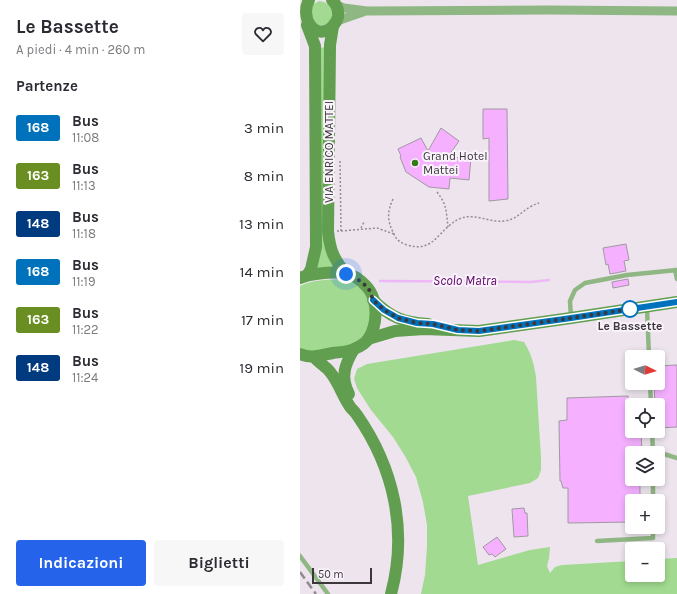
<!DOCTYPE html>
<html lang="it">
<head>
<meta charset="utf-8">
<style>
	body { margin:0; font-family:Karla,sans-serif; background:#f7f7f7; color:#2b2b33; height:100vh; display:flex; flex-direction:column; font-size:15px; white-space:nowrap }
	* { box-sizing:border-box; margin:0 }
	p { font-size:13px; color:#7c7c81 }
	.icon { flex:none; width:22px; height:22px; fill:none; stroke:currentColor; stroke-width:2; stroke-linecap:round; stroke-linejoin:round }
	.map { position:relative; flex:1; overflow:hidden }
	.side { display:flex; flex-direction:column; background:#fff; width:300px }
	.side>* { flex:none }
	.badge { padding:0 8px; border-radius:3px; font-size:14px; line-height:26px }
	.needle { width:26px; rotate:95deg }
	.tools { position:absolute; left:325px; top:350px; display:grid; gap:8px }
	.tools a { display:grid; place-items:center; width:40px; height:40px; border-radius:4px; background:#fff; box-shadow:0 2px 6px #0003; font-size:20px }
	.scale { position:absolute; left:12px; bottom:10px; width:60px; box-sizing:border-box; padding-left:4px; border:2px solid #3b373b; border-top:0; font-size:11px; line-height:14px; white-space:nowrap; color:#3b373b; -webkit-text-stroke:3px #faf2fb; paint-order:stroke }
	.you { position:absolute; width:20px; height:20px; margin:-10px; border:3px solid #fff; border-radius:50%; background:#1a73e8; box-shadow:0 0 0 6px #1a73e833 }
	.map>.badge { position:absolute; translate:-50% -50%; box-shadow:0 0 0 2px #fff }
	h2 { padding:0 16px; font-size:15px; line-height:36px }
	.round { display:grid; place-items:center; flex:none; width:42px; height:42px; border-radius:4px; background:#f7f7f7 }
	.summary { display:flex; align-items:center; justify-content:space-between; height:68px; padding:0 16px }
	h1 { font-size:19px; font-weight:700; line-height:30px }
	.action { display:flex; gap:8px; margin-top:auto; padding:8px 16px }
	.action a { flex:1; height:46px; border-radius:4px; background:#2563eb; color:#fff; font-size:16px; font-weight:700; line-height:46px; text-align:center }
	.action a+a { background:#f7f7f7; color:#2b2b33 }
	ul { padding:0; list-style:none }
	li { display:flex; align-items:center; gap:12px; height:48px; padding:0 16px }
	li div { flex:1 }
	li b { display:block; font-size:15px }
	li em { font-style:normal }
	li .badge { min-width:44px; font-weight:700; text-align:center }
	main { display:flex; flex:1; min-height:0 }
	.map>svg:first-child { display:block }
</style>
</head>
<body>
<main>
<section class="side">
<div class="summary"><div><h1>Le Bassette</h1><p>A piedi · 4 min · 260 m</p></div><a class="round"><svg class="icon" aria-label="heart" viewBox="0 0 24 24"><path d="M12 20l-8-8c-3-5 5-10 8-4 3-6 11-1 8 4z"/></svg></a></div>
<h2>Partenze</h2>
<ul>
<li><span class="badge" style="background:#0072bc;color:#fff">168</span><div><b>Bus</b><p>11:08</p></div><em>3 min</em></li>
<li><span class="badge" style="background:#6b8e23;color:#fff">163</span><div><b>Bus</b><p>11:13</p></div><em>8 min</em></li>
<li><span class="badge" style="background:#003b80;color:#fff">148</span><div><b>Bus</b><p>11:18</p></div><em>13 min</em></li>
<li><span class="badge" style="background:#0072bc;color:#fff">168</span><div><b>Bus</b><p>11:19</p></div><em>14 min</em></li>
<li><span class="badge" style="background:#6b8e23;color:#fff">163</span><div><b>Bus</b><p>11:22</p></div><em>17 min</em></li>
<li><span class="badge" style="background:#003b80;color:#fff">148</span><div><b>Bus</b><p>11:24</p></div><em>19 min</em></li>
</ul>
<div class="action"><a>Indicazioni</a><a>Biglietti</a></div>
</section>
<div class="map">
<svg width="377" height="594" viewBox="0 0 377 594">
	<rect width="100%" height="100%" fill="#ede4ee"/>
	<!-- green -->
	<g fill="#a1da90">
		<path d="M19 1C36 2 37 23 23 25 19 26 16 24 13 23L10 8 12 5Z"/>
		<path d="M25 47V235L40 268 17 270 20 239V48Z"/>
		<path d="M45 279C50 281 55 283 59 286 71 297 75 322 64 335 60 340 55 344 49 346 45 348 13 352 9 351 6 351 3 349 0 348V286C14 279 30 280 45 279Z"/>
		<path d="M214 340 224 342C231 353 234 364 236 377L241 458V470L238 478 230 483 168 496 178 565 230 550 250 547 249 558 247 566 250 573 255 567 262 565 332 561V575H358V559L377 558V594H121L125 575 127 547V525L123 502 116 477 105 456 93 437 71 410 57 388 54 379 57 369 67 364Z"/>
	</g>
	<g fill="none" stroke-linecap="round" stroke-linejoin="round">
		<!-- stream -->
		<path stroke="#eeb8f6" stroke-width="2.5" d="M80 281 231 282 249 280"/>
	</g>
	<!-- building -->
	<g fill="#f5b1ff" stroke="#a099a1">
		<path d="M183 109H207L208 199 189 201V138L183 139Z"/>
		<path d="M141 128 159 141 147 158 171 157 169 180 150 178 149 189 129 187 106 172 100 157 101 156 98 149 121 138 128 151Z"/>
		<path d="M326 244 329 260 324 261 326 271 310 274 308 264 306 265 303 248Z"/>
		<path d="M328 279 329 285 313 288 312 282Z"/>
		<path d="M377 365V427L358 428V405H355L354 383H358V366Z"/>
		<path d="M328 396 329 419H332V431H341L342 453H332V479H340V501H332V522L268 523V488H263L261 481H260L259 421 267 420V398Z"/>
		<path d="M224 508 225 513H227L228 536 214 537 212 509Z"/>
		<path d="M197 537 206 549 195 557 192 554 189 555 183 547Z"/>
	</g>
	<g fill="none" stroke-linecap="round" stroke-linejoin="round">
		<!-- path -->
		<g stroke="#938d94" stroke-width="1.5" stroke-dasharray="2 2" stroke-linecap="butt">
			<path d="M137 192C147 205 146 210 148 227"/>
			<path d="M93 199C87 212 87 221 94 234 96 240 101 243 107 245 131 252 136 236 151 224 154 222 156 220 159 219 174 212 189 223 204 221 216 220 221 212 230 207 233 205 236 204 239 203"/>
			<path d="M61 228 64 222"/>
			<path d="M37 231H41L40 160"/>
			<path d="M41 231 77 228 94 234"/>
		</g>
		<!-- lane -->
		<g stroke="#8fb783" stroke-width="4.5">
			<path d="M375 270 377 279"/>
			<path d="M347 308 349 357"/>
			<path d="M271 318 270 301 275 290 285 283 327 275 377 270"/>
			<path d="M350 383 351 405"/>
			<path d="M352 431 353 453"/>
			<path d="M358 454H364L377 458"/>
			<path d="M353 479V501"/>
			<path d="M297 541 353 538V527"/>
			<path d="M0 556 28 594"/>
		</g>
		<!-- street -->
		<g stroke="#8fb783" stroke-width="9">
			<path d="M36 5 44 8 67 11 248 10 377 11"/>
			<path d="M37 21 63 12"/>
		</g>
		<!-- secondary -->
		<g stroke="#619e4f" stroke-width="12">
			<path d="M9 0C0 16 13 41 31 28 34 25 37 21 38 17 39 10 37 5 32 0"/>
			<path d="M7 25 15 46 16 247 11 269 8 274"/>
			<path d="M33 26 30 45 28 231C30 251 34 259 46 274"/>
			<path d="M0 278C9 274 15 274 24 273 35 272 47 272 57 278 61 281 67 286 70 291 78 304 77 325 69 338 66 343 59 347 54 349 48 352 40 352 33 353 22 355 11 359 0 354"/>
			<path d="M73 300C91 318 103 322 128 324"/>
			<path d="M68 339 95 331 124 329 179 331 271 318 377 302"/>
			<path d="M14 357C17 361 21 363 25 367 28 369 31 373 33 376 40 386 44 399 51 408 53 410 55 412 57 415 94 468 108 531 91 594"/>
			<path d="M49 394C40 377 45 364 54 349"/>
		</g>
		<!-- rail -->
		<path stroke="#908a91" stroke-width="2.5" stroke-dasharray="8 4" stroke-linecap="butt" d="M0 572 16 594"/>
	</g>
	<g fill="none" stroke-linecap="round" stroke-linejoin="round">
		<defs>
			<path id="line" d="M73 300 84 310 98 318 117 323 133 324 158 330 179 331 271 318 377 302"/>
		</defs>
		<!-- line casing -->
		<use href="#line" stroke="#fff" stroke-width="9"/>
		<!-- line -->
		<use href="#line" stroke="#0072bc" stroke-width="6"/>
		<!-- walk -->
		<path stroke="#3b373b" stroke-width="4" stroke-dasharray="0 7.2" d="M46 274 56 278 64 284 70 291 73 300 84 310 98 318 117 323 133 324 158 330 179 331 271 318 332 309H330"/>
	</g>
	<!-- markers -->
	<circle fill="#34791a" stroke="#faf2fb" stroke-width="1.5" cx="115" cy="163" r="4"/>
	<circle fill="#fff" stroke="#0072bc" stroke-width="2" cx="330" cy="309" r="8"/>
	<g text-anchor="middle" stroke-width="4" stroke-linejoin="round" paint-order="stroke">
		<!-- street labels -->
		<g font-size="12" fill="#3b373b" stroke="#faf2fb">
			<text transform="translate(29 152) rotate(-90)" y="4">VIA ENRICO MATTEI</text>
		</g>
		<!-- poi labels -->
		<g font-size="12" fill="#3b373b" stroke="#faf2fb" text-anchor="start">
			<text x="123" y="160">Grand Hotel<tspan x="123" dy="14">Mattei</tspan></text>
		</g>
		<!-- stop labels -->
		<g font-size="12" font-weight="bold" fill="#3b373b" stroke="#faf2fb">
			<text x="330" y="330">Le Bassette</text>
		</g>
		<!-- water labels -->
		<g font-size="13" font-style="italic" fill="#5a0265" stroke="#faf2fb">
			<text x="165" y="285">Scolo Matra</text>
		</g>
	</g>
</svg>
<div class="tools">
<a><svg class="needle" viewBox="-14 -14 28 28"><path d="M0-13l5 13h-10z" fill="#e53935"/><path d="M0 13l5-13h-10z" fill="#7c7c81"/></svg></a>
<a><svg class="icon" aria-label="locate" viewBox="0 0 24 24"><circle cx="12" cy="12" r="6"/><path d="M12 2v4M12 18v4M2 12h4M18 12h4"/></svg></a>
<a><svg class="icon" aria-label="layers" viewBox="0 0 24 24"><path d="M12 4l9 5-9 5-9-5zM3 14l9 5 9-5"/></svg></a>
<a>+</a>
<a>−</a>
</div>
<div class="scale">50 m</div>
<div class="you" style="left:46px;top:274px"></div>
</div>
</main>
</body>
</html>
